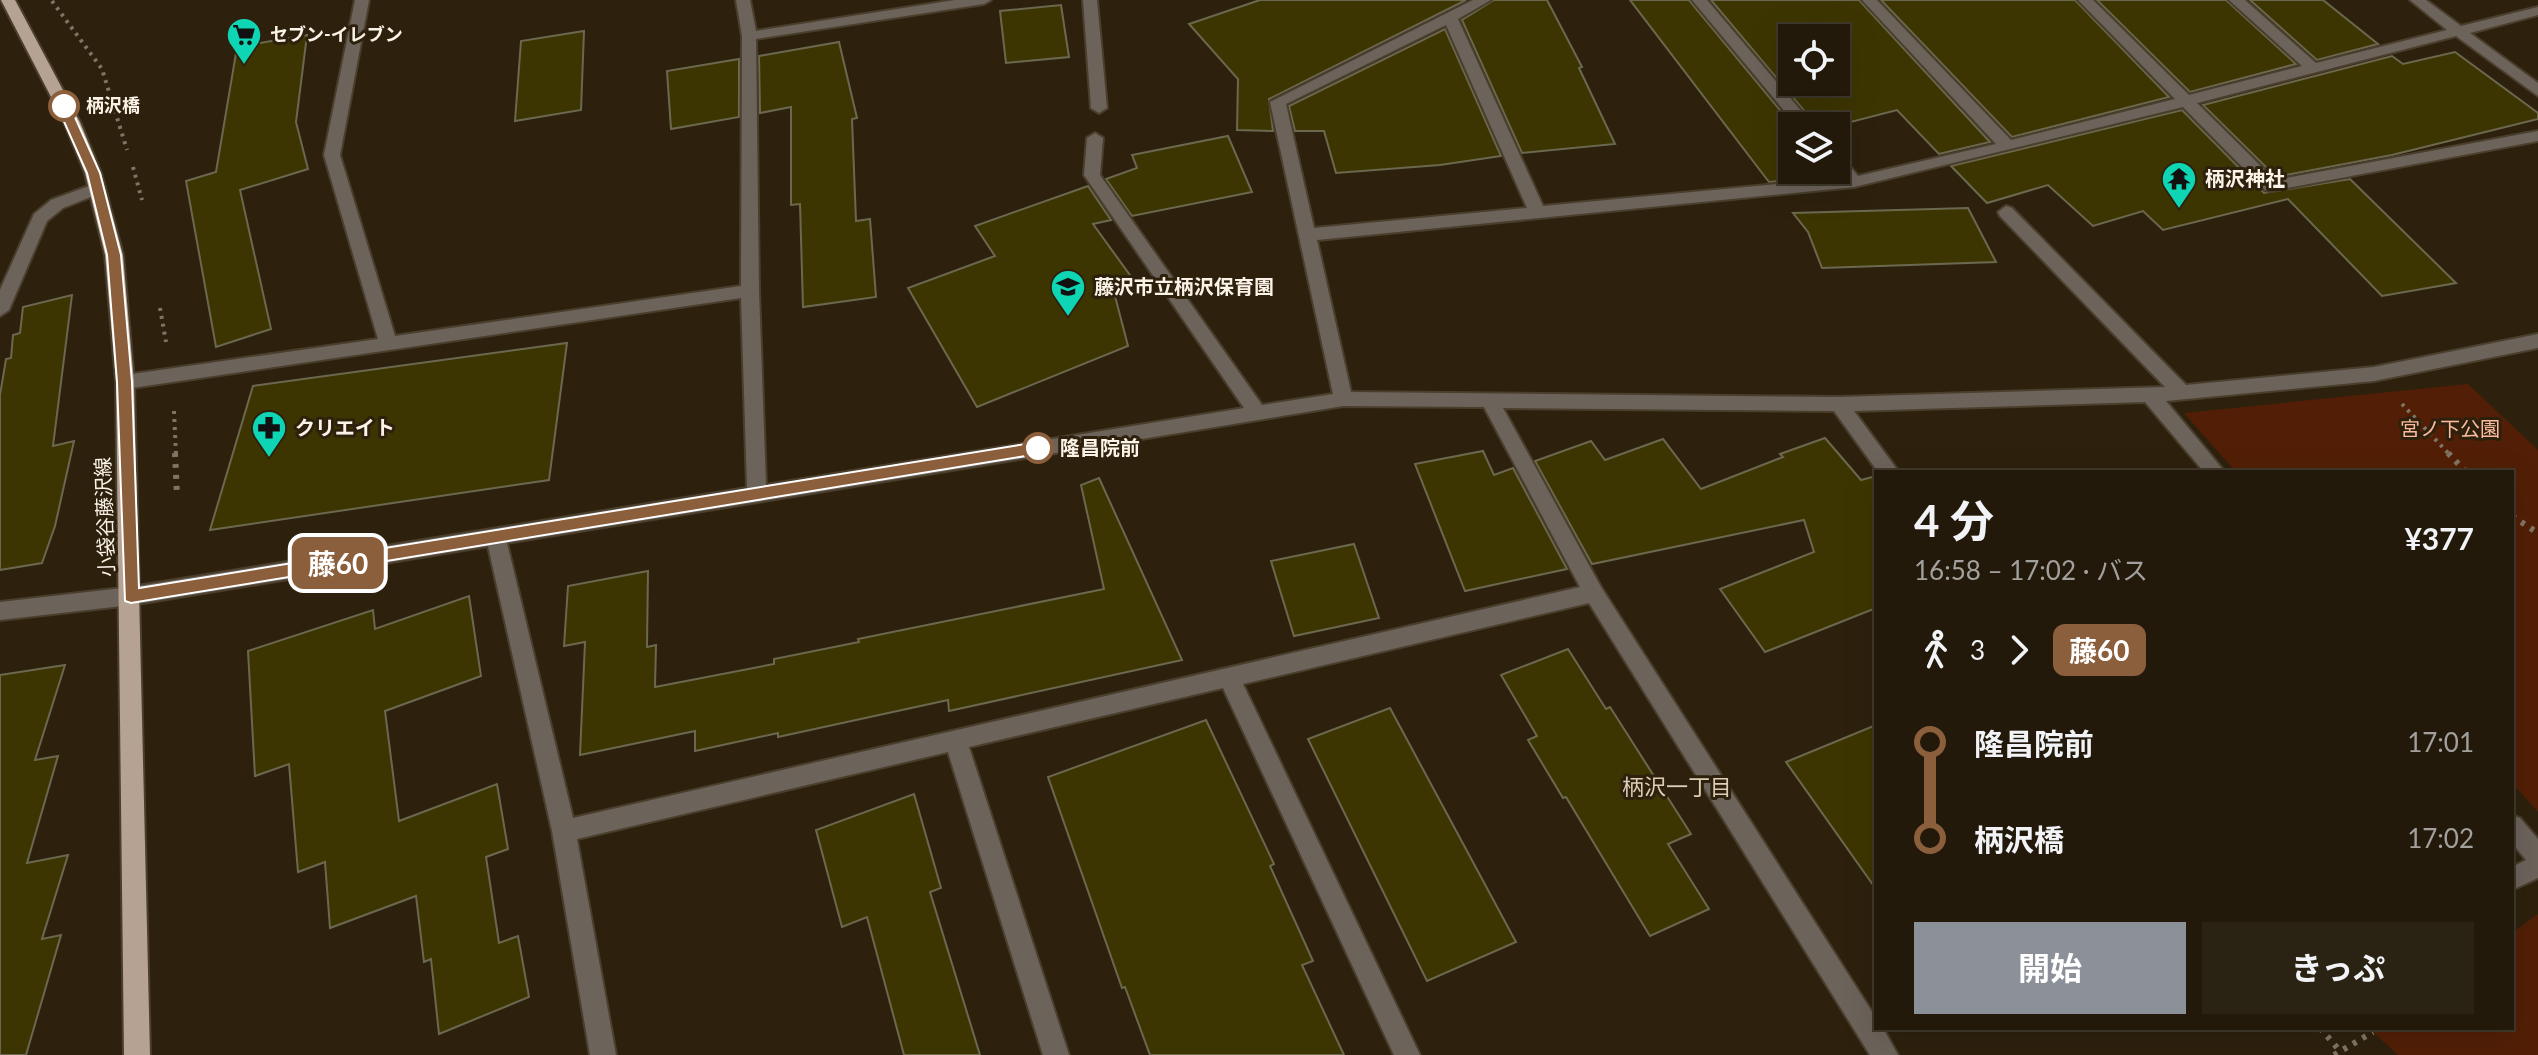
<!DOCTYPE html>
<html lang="ja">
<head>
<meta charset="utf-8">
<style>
	body { margin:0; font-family:Lato,"Noto Sans JP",sans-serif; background:#2a2213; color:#f1f3f6; height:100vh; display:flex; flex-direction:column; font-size:30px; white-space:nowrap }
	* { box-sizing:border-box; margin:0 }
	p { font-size:26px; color:#a2a09c }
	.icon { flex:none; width:44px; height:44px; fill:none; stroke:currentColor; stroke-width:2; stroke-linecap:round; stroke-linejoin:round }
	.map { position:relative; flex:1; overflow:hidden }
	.side { position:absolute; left:1874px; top:470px; width:640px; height:560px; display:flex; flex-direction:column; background:#22190a; border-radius:0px; box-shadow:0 8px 32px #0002,0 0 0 2px #3f382b }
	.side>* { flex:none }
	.badge { padding:0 16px; border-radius:12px; font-size:28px; line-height:52px }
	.buttons { position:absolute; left:1778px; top:24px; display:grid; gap:16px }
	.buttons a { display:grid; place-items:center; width:72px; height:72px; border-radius:0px; background:#22190a; box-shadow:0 8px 32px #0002,0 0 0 2px #3f382b; font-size:40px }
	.map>.badge { position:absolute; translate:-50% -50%; box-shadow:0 0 0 4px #fff }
	.legs { display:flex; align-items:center; gap:12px; height:88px; padding:0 40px; font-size:26px }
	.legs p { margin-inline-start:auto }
	.headline { display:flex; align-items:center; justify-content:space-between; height:136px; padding:0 40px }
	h1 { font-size:44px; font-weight:700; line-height:60px }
	.primary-button { display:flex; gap:16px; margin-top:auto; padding:16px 40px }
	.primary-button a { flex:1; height:92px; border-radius:0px; background:#8c9099; color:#fff; font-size:32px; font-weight:700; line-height:92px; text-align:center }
	.primary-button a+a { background:#2a2213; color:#f1f3f6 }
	ul { padding:0 40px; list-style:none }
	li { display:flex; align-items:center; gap:28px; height:96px; font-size:30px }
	li i { display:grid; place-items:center; width:12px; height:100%; margin:0 10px; background:currentColor }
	li i::after { content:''; width:20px; height:20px; margin:-10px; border:6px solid; border-radius:50%; background:#22190a }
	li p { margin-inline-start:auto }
	li:first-child i { background:linear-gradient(#0000 50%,currentColor 0) }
	li:last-child i { background:linear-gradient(currentColor 50%,#0000 0) }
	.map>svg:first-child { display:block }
</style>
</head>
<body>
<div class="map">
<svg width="2538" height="1055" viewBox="0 0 2538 1055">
	<rect width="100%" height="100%" fill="#2d210d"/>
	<!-- green -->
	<g fill="#521f06">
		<path d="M2468 384 2538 450V812L2512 783V472H2236L2184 413Z"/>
		<path d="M2538 914V1055H2398L2373 1032 2379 1028H2512V933Z"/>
	</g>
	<!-- building -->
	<g fill="#3d3501" stroke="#6b684f" stroke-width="2" fill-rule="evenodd">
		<path d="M1260 0H1466L1269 99 1273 131 1237 130 1238 79 1189 24Z"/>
		<path d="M1494 0H1547L1582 67 1579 68 1615 144 1522 153 1462 20Z"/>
		<path d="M1630 0H1689L1793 126 1792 180 1769 182Z"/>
		<path d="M1711 0H1859L1990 142 1939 154 1897 110 1835 126H1817ZM1792 38H1836V82H1792Z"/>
		<path d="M1881 0H2075L2169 97 2012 137Z"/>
		<path d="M2097 0H2226L2296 64 2190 92Z"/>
		<path d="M2250 0H2323L2378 44 2317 60Z"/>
		<path d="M1061 5 1069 57 1006 63 1000 11Z"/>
		<path d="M1445 29 1501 156 1440 165 1336 173 1324 131H1295L1289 106Z"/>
		<path d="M584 31 581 110 515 121 521 41Z"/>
		<path d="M307 35 296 122 308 169 240 190 271 329 216 347 186 181 216 172 237 47Z"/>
		<path d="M839 42 857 118 852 119 856 221 870 219 876 297 803 307 800 204 791 205V107L760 113 759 56Z"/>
		<path d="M2455 52 2538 113V119L2392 155 2276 177 2203 105 2392 56 2403 64Z"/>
		<path d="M739 59V117L671 129 667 71Z"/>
		<path d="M2182 110 2264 193 2350 179 2456 283 2382 296 2288 199 2163 230 2143 211 2093 226 2048 185 1987 203 1951 166Z"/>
		<path d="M1228 136 1252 192 1132 216 1106 179 1137 168 1132 155Z"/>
		<path d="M1088 186 1111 220 1093 224 1140 289 1115 296 1128 346 977 407 908 288 995 256 975 226Z"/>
		<path d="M1968 208 1996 262 1822 268 1808 232 1793 213Z"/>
		<path d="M72 295 53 446 74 441 55 526 42 563 0 570V395L6 359 11 358 13 335 20 333 23 307Z"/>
		<path d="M567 343 549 480 210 530 253 386Z"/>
		<path d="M1825 438 1861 480 1876 476V608L1765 652 1720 589 1814 552 1804 520 1592 564 1535 461 1591 441 1605 460 1663 439 1701 489 1783 457 1780 454Z"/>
		<path d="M1483 451 1494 475 1513 468 1567 569 1465 591 1415 464Z"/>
		<path d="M1099 478 1182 660 949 711 948 700 778 737V733L695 751V731L580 755 585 642 564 646 568 586 648 571 647 647 656 645 655 687 774 664V659L859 642 858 639 1104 589 1081 485Z"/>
		<path d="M1354 544 1379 618 1294 636 1271 561Z"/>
		<path d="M469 596 481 676 385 711 399 821 497 784 508 849 486 857 499 943 518 936 529 997 439 1034 431 959 424 962 416 896 330 928 325 862 298 872 289 764 255 776 248 651 373 610 375 629Z"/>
		<path d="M1568 649 1606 709 1610 707 1691 834 1668 844 1709 909 1650 936 1566 797 1563 798 1528 740 1537 736 1501 675Z"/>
		<path d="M65 665 35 760 58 756 27 863 68 855 42 939 61 935 26 1055H0V675Z"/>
		<path d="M1390 708 1516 942 1427 981 1308 739Z"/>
		<path d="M1206 720 1274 864 1270 866 1313 961 1302 965 1344 1055H1150L1125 987 1122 988 1048 777Z"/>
		<path d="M1876 725V889L1786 762Z"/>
		<path d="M914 794 941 888 930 892 980 1055H904L867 917 842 927 816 830Z"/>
	</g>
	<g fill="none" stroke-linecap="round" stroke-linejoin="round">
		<defs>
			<g id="minor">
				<path d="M355 0H369L340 155 395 336 741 286 742 36 736 0H750L756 31 955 0H991L984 4 756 39 759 291 766 485 1244 408 1084 175 1087 138 1095 133 1103 138 1100 175 1262 405 1333 394 1270 102 1473 0H1491L1458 19 1543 206 1841 178 1835 170 1836 156 1842 157 1858 176 1996 144 1862 0H1877L2011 140 2175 99 2078 0H2093L2189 95 2302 66 2229 0H2245L2316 63 2447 30 2410 0H2426L2461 26 2538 7V15L2470 33 2538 83V96L2456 36 2197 103 2275 180 2538 131V141L2271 191 2265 190 2183 107 1854 187 1317 240 1351 392 1839 397 2165 387 2000 216 1998 212 2006 206 2012 208 2186 385 2374 367 2538 334V348L2374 381 2166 401 2225 472H2204L2145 402 1854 411 1899 472H1878L1834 411 1503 408 1601 587 1876 1018V1028H1883L1898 1055H1870L1589 603 1243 684 1420 1055H1394L1223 688 969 747 1069 1055H1043L948 752 577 839 616 1055H590L552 831 488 546 131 605 0 620V602L131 587 747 488 741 298 125 389 118 387 116 382 118 377 125 375 378 339 324 155ZM1446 25 1527 208 1314 228 1286 104ZM1343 406 1484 407 1580 587 573 818 507 543Z"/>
				<path d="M1083 0H1097L1107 108 1099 113 1091 108Z"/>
				<path d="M1692 0H1707L1814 126H1797Z"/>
				<path d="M97 183 103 184 105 188 103 192 63 208 47 221 9 310 0 316V290L34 214 51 200Z"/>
				<path d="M2512 815 2520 818 2538 839V878L2512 890V867L2526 860 2512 843Z"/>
			</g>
			<path id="major" d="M1 0H15L80 122 101 173 123 255 134 382 150 1055H124L116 382 105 255 85 173 64 122Z"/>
		</defs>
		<!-- minor casing -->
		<use href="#minor" stroke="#4a3e2c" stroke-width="4"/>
		<!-- major casing -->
		<use href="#major" stroke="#4a3e2c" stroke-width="4"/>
		<!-- path-far1 -->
		<g stroke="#807565" stroke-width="4" stroke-dasharray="3 5" stroke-linecap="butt">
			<path d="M52 1 102 69 127 150"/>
			<path d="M133 167 142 200"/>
			<path d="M160 308 166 342"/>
			<path d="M2402 404 2450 455"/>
			<path d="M174 411 176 455"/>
		</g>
		<!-- path -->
		<g stroke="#807565" stroke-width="6" stroke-dasharray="4 7" stroke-linecap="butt">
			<path d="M175 453 177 496"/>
			<path d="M2448 453 2466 472"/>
			<path d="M2512 516 2538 533"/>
			<path d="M2320 1028 2340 1051"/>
			<path d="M2334 1055 2373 1032"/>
		</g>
		<!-- minor -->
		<use href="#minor" fill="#6c635b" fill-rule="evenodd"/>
		<!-- major -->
		<use href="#major" fill="#b5a292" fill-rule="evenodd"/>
	</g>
	<!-- line-1 -->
	<path fill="#8b5e3c" stroke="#fff" stroke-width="2" d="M64 102 70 106 100 173 121 255 132 382 139 588 1038 442 1045 448 1038 454 131 603 125 601 117 382 107 255 87 173 57 106Z"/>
	<!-- icons -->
	<defs>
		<symbol id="supermarket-pin" viewBox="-11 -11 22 30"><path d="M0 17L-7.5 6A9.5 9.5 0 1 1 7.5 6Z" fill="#0ed5b4" stroke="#2d210d"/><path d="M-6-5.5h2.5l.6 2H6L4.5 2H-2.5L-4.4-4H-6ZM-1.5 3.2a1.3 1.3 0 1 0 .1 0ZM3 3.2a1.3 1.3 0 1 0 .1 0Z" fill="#111"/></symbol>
		<symbol id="temple-pin" viewBox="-11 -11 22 30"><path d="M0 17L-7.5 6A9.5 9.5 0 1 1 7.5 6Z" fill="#0ed5b4" stroke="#2d210d"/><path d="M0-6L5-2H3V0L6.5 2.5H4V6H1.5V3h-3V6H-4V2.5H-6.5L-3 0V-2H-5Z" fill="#111"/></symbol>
		<symbol id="school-pin" viewBox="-11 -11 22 30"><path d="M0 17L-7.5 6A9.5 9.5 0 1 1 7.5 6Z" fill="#0ed5b4" stroke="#2d210d"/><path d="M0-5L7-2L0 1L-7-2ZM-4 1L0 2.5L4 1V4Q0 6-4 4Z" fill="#111"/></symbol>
		<symbol id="pharmacy-pin" viewBox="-11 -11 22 30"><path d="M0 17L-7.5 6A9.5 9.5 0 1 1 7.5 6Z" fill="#0ed5b4" stroke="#2d210d"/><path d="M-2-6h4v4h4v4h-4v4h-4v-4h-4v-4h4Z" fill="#111"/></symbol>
	</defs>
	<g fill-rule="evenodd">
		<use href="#supermarket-pin" x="224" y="15" width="40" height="54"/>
		<use href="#temple-pin" x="2159" y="159" width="40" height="54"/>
		<use href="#school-pin" x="1048" y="267" width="40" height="54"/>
		<use href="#pharmacy-pin" x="249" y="408" width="40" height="54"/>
	</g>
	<!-- markers -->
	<g fill="#fff" stroke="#8b5e3c" stroke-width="4">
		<circle cx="64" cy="106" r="14"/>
		<circle cx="1038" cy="448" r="14"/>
	</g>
	<g text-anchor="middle" stroke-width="6" stroke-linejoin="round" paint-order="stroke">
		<!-- far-poi labels -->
		<g font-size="18" font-weight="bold" fill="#fbf3e7" stroke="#2d210d" text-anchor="start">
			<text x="270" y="41">セブン-イレブン</text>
		</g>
		<!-- far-stop labels -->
		<g font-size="18" font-weight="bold" fill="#fbf3e7" stroke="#2d210d" text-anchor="start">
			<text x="86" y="112">柄沢橋</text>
		</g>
		<!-- poi labels -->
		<g font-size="20" font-weight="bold" fill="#fbf3e7" stroke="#2d210d" text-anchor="start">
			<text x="2205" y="186">柄沢神社</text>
			<text x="1094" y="294">藤沢市立柄沢保育園</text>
			<text x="295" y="435">クリエイト</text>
		</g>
		<!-- park labels -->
		<g font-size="20" fill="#fcba9f" stroke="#2d210d">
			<text x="2450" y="436">宮ノ下公園</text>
		</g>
		<!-- stop labels -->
		<g font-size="20" font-weight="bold" fill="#fbf3e7" stroke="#2d210d" text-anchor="start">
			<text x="1060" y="455">隆昌院前</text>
		</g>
		<!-- street labels -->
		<g font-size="20" fill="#fbf3e7" stroke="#2d210d">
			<text transform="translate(105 517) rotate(-92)" y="7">小袋谷藤沢線</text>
		</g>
		<!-- neighbourhood labels -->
		<g font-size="22" fill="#dccdb4" stroke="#2d210d">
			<text x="1677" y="795">柄沢一丁目</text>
		</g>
	</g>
</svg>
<div class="buttons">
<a><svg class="icon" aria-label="locate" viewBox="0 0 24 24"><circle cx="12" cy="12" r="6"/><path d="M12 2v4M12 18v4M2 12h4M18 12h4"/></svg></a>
<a><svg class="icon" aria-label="layers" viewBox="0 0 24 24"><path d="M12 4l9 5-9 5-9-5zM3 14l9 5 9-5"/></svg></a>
</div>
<b class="badge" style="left:338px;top:563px;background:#8b5e3c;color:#fff">藤60</b>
<section class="side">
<div class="headline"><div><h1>4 分</h1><p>16:58 – 17:02 · バス</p></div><b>¥377</b></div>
<div class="legs"><svg class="icon" aria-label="walk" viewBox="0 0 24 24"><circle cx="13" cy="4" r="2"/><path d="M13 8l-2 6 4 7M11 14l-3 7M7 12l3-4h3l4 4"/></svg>3<svg class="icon" aria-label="forward" viewBox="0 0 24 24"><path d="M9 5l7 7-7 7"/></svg><b class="badge" style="background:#8b5e3c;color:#fff">藤60</b></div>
<ul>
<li><i style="color:#8b5e3c"></i><b>隆昌院前</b><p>17:01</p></li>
<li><i style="color:#8b5e3c"></i><b>柄沢橋</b><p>17:02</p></li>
</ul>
<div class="primary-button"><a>開始</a><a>きっぷ</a></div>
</section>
</div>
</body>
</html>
